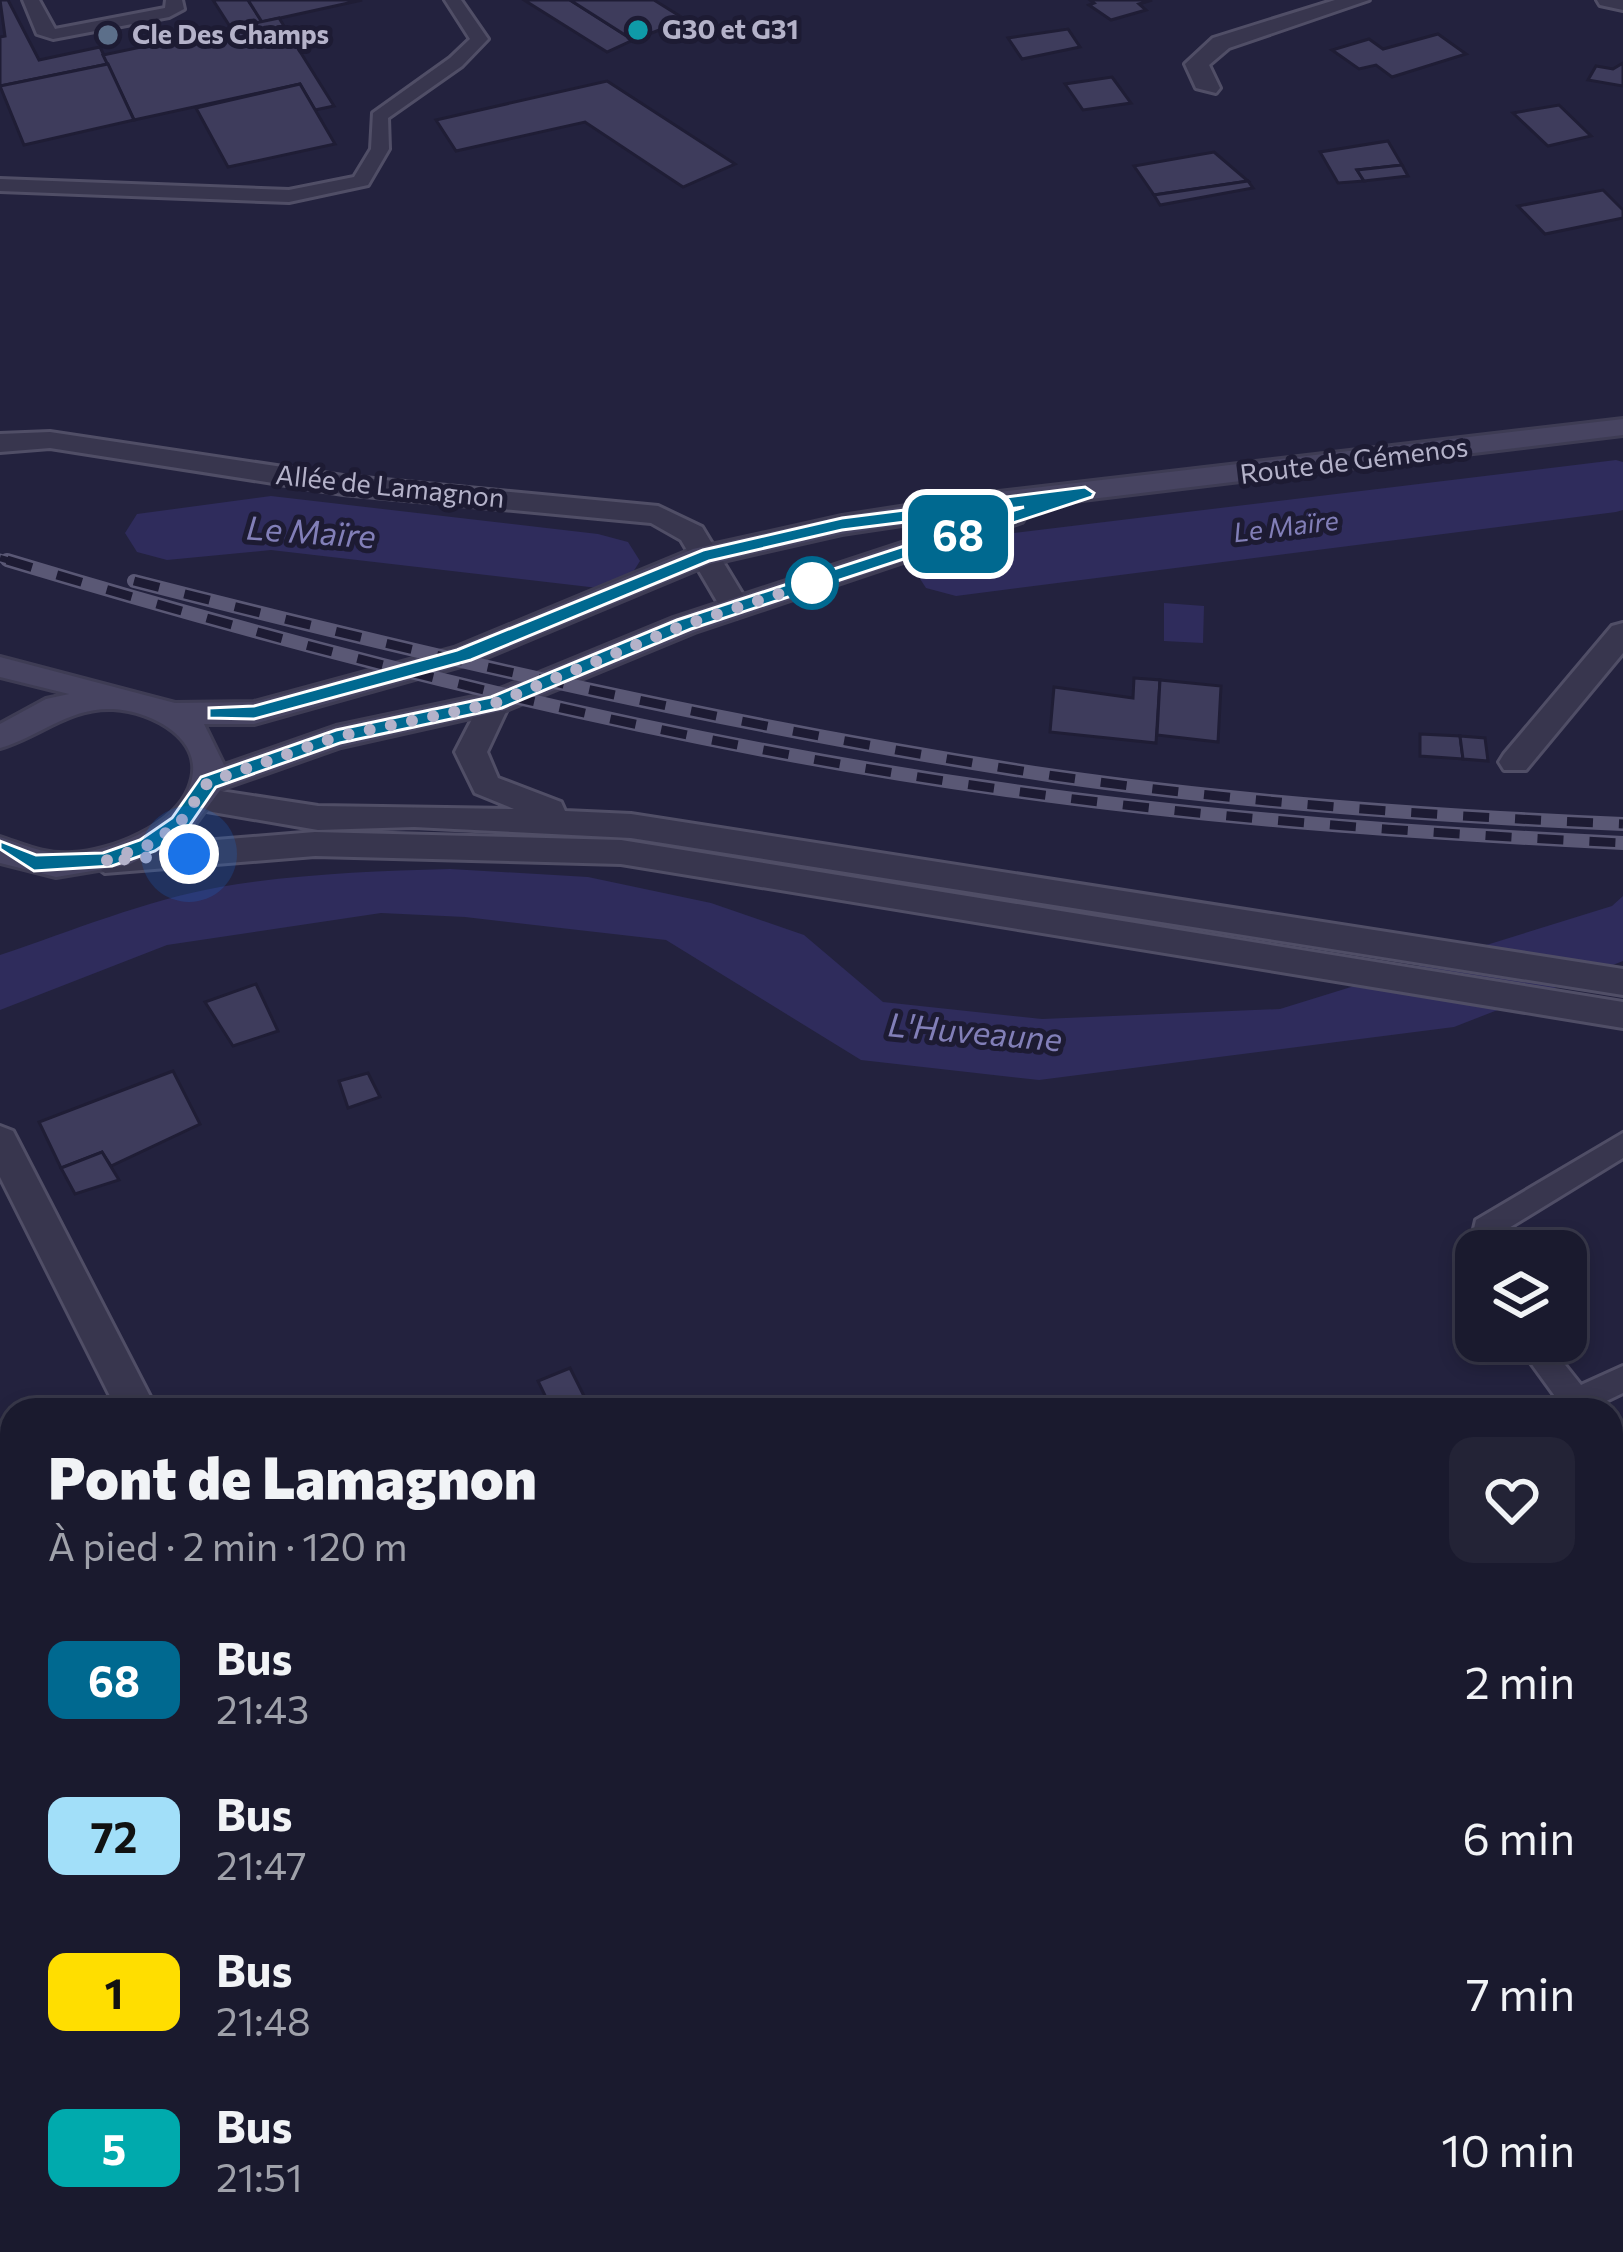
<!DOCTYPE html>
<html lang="fr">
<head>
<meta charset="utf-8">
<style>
	body { margin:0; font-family:Commissioner,sans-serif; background:#232336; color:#f1f3f6; height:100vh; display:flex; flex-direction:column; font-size:45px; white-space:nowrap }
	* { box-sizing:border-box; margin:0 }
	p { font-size:39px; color:#9fa1aa }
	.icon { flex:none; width:66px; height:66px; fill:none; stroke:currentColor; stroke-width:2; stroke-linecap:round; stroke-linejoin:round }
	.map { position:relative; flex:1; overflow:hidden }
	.panel { position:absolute; left:0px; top:1398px; width:1623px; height:855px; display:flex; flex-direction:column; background:#1a1a2e; border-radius:36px 36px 0 0; box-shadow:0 6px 18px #0003,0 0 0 3px #38384a }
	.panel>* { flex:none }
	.badge { padding:0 24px; border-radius:18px; font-size:42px; line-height:78px }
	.controls { position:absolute; left:1455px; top:1230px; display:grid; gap:24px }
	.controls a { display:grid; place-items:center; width:132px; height:132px; border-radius:24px; background:#1a1a2e; box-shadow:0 6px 18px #0003,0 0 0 3px #38384a; font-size:60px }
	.you { position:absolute; width:60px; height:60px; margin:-30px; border:9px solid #fff; border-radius:50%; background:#1a73e8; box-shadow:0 0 0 18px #1a73e833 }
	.map>.badge { position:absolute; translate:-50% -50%; box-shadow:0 0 0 6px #fff }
	.round { display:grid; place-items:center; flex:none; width:126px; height:126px; border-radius:24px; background:#232336 }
	.summary { display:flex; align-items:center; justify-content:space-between; height:204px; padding:0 48px }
	h1 { font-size:57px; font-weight:800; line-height:90px }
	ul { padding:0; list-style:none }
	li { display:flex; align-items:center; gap:36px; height:156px; padding:0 48px }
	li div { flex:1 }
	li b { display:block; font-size:45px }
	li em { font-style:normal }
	li .badge { min-width:132px; font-weight:700; text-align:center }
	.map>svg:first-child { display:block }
</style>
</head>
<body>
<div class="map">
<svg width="1623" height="2252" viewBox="0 0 1623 2252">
	<rect width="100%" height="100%" fill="#23223e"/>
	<!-- water -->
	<g fill="#2f2c5c">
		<path d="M1164 603 1204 606 1203 643 1164 641Z"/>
		<path d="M450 869 588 877 711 903 804 935 883 1002 1042 1019 1280 1009 1612 906 1623 896V961L1454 1027 1039 1080 861 1060 666 940 465 917 381 913 167 945 0 1010V955C72 931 146 900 220 887 297 874 372 871 450 869Z"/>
	</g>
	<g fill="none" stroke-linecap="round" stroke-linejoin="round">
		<!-- river -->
		<g fill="#2f2c5c" fill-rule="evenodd">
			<path d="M1616 460 1623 462V510L1616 512 956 596 926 588 913 568 926 548 956 540Z"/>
			<path d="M271 496 598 534 628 542 640 561 628 580 598 588 271 550 167 560 137 552 125 533 137 514Z"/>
		</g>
	</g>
	<!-- building -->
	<g fill="#3e3c5c" stroke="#1f1d35" stroke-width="3">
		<path d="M0 0H8L39 60 100 47 108 64 0 86V37L5 36Z"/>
		<path d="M213 0H248L262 22 231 28Z"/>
		<path d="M248 0H362L262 22Z"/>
		<path d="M524 0H570L633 40 607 52Z"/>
		<path d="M570 0H654L686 20 633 40Z"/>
		<path d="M1090 0H1152L1139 4 1146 10 1111 20 1089 5 1094 3Z"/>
		<path d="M279 18 334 106 315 110 300 84 134 120 103 55Z"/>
		<path d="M1068 29 1080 47 1022 59 1008 38Z"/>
		<path d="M1438 34 1466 54 1392 77 1376 65 1359 69 1332 50 1369 39 1383 49Z"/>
		<path d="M1623 63V86L1588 80 1596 66 1613 69Z"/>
		<path d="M108 64 134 120 24 145 0 86Z"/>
		<path d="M1112 77 1131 103 1083 110 1065 84Z"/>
		<path d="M607 81 735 164 683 187 585 122 456 151 436 120Z"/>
		<path d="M300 84 335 144 228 167 196 108Z"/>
		<path d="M1559 105 1591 136 1548 146 1513 113Z"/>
		<path d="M1388 141 1402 165 1357 170 1364 181 1338 183 1320 152Z"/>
		<path d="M1214 152 1248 181 1154 195 1134 166Z"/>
		<path d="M1402 165 1408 176 1364 181 1357 170Z"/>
		<path d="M1248 181 1253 188 1160 205 1154 195Z"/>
		<path d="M1603 190 1623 210V218L1545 234 1518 206Z"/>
		<path d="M1134 678 1160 680 1156 743 1050 732 1054 687 1133 698Z"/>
		<path d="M1160 680 1221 686 1218 742 1157 735Z"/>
		<path d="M1420 734 1460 736 1463 759 1420 756Z"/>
		<path d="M1460 736 1485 738 1488 761 1463 759Z"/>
		<path d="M256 984 278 1031 233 1046 205 1002Z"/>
		<path d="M173 1071 200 1124 111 1166 102 1152 61 1168 39 1122Z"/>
		<path d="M368 1073 380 1097 348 1108 339 1081Z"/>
		<path d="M102 1152 119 1180 75 1194 61 1168Z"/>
		<path d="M570 1368 585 1398 552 1410 538 1381Z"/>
		<path d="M12 1718V1791L10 1796 0 1794V1723Z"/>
	</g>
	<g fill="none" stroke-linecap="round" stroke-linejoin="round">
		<defs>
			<g id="service">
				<path d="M23 0H39L55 29 165 8 166 0H182L184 9 169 17 53 39 37 34Z"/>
				<path d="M445 0H461L488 39 462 66 388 118 389 149 368 185 289 202 0 191V179L289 190 354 177 371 149 373 113 450 58 470 39Z"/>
				<path d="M1623 1133V1158L1499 1234 1497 1251H1476L1473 1259 1469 1251 1476 1220Z"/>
				<path d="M1515 1341H1546L1581 1385 1623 1366V1393L1596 1406 1598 1410H1565Z"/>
				<path d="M1611 1432 1623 1437V1473L1611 1468Z"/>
			</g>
			<g id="minor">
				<path d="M1335 0H1369L1229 48 1209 65 1220 88 1216 93 1196 88 1185 64 1213 38Z"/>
				<path d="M1597 0H1623V10L1600 5Z"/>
				<path d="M50 432 343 476 658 506 702 527 751 608 736 618 725 615 681 540 651 523 343 494 50 448 0 452V434Z"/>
				<path d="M1623 623V653L1526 770H1504L1499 762 1504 754 1612 626Z"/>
				<path d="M0 1126 13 1131 157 1410H117L0 1177Z"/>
				<path d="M536 2241H586L591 2252H541Z"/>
			</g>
			<g id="tertiary">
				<path d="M495 692 510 703 487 752 498 778 561 802 565 811 631 814 1623 969V995L631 838 414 827 318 830 201 810 185 799 201 788 318 806 514 809 475 793 455 752 484 696Z"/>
				<path d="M315 832 621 840 1623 1002V1028L621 864 315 856 105 873 89 861 105 849Z"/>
			</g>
			<path id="secondary" d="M1623 419V435L1016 508 1026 516 1022 522 695 632 506 710 341 747 221 789 187 835 128 865 56 877 0 863V837C25 845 44 855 72 853 109 852 174 826 189 788 209 740 152 711 113 709 69 707 39 737 0 748V724L46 699 69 694 0 677V657L175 703 254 702 454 648 693 549 842 516 990 493ZM1002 510 673 618 488 694 336 726 224 765 204 724H254L475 662 710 564 842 534Z"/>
		</defs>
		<!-- service casing -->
		<use href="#service" stroke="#504e66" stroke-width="6"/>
		<!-- minor casing -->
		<use href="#minor" stroke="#504e66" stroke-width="6"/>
		<!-- tertiary casing -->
		<use href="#tertiary" stroke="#504e66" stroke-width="6"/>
		<!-- secondary casing -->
		<use href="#secondary" stroke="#3e3c54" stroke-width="6"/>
		<!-- service -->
		<use href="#service" fill="#38364e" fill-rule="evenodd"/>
		<!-- minor -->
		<use href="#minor" fill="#38364e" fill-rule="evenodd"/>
		<!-- tertiary -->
		<use href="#tertiary" fill="#38364e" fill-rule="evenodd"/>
		<!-- secondary -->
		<use href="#secondary" fill="#474461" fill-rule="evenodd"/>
		<defs>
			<path id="rail-far1" d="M0 558 17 563"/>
			<g id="rail">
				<path d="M7 560C336 659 668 743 1007 790 1212 819 1417 833 1623 843"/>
				<path d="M134 581C438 659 744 729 1055 776 1243 803 1433 816 1623 824"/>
			</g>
		</defs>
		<!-- rail-far1 casing -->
		<use href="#rail-far1" stroke="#5a5875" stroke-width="9"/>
		<!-- rail casing -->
		<use href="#rail" stroke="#5a5875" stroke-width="14"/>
		<!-- rail-far1 -->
		<use href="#rail-far1" stroke="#1d1b33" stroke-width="6" stroke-dasharray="20" stroke-linecap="butt"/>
		<!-- rail -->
		<use href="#rail" stroke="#1d1b33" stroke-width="9" stroke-dasharray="26" stroke-linecap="butt"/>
	</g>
	<!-- line -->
	<path fill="#006990" stroke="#fff" stroke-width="3" d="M1085 487 1094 493 1092 497 691 629 502 708 340 743 216 787 187 829 155 851 112 866 34 871 0 849V841L36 855 103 853 140 840 172 818 201 777 336 730 491 697 677 620 1024 507 842 530 709 561 471 660 254 719 209 718V708L254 706 457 650 703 550 842 518Z"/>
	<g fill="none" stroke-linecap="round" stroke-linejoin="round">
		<!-- walk -->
		<path stroke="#b4b2c9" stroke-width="12" stroke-dasharray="0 21.6" d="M189 854 105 861 148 845 179 824 208 782 336 737 495 703 684 625 812 583"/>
	</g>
	<!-- markers -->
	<circle fill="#0f9aa8" stroke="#1d1b33" stroke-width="4.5" cx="638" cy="30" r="12"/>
	<circle fill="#5c6f8a" stroke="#1d1b33" stroke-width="4.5" cx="108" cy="35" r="12"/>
	<circle fill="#fff" stroke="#006990" stroke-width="6" cx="812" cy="583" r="24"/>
	<g text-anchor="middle" stroke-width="10" stroke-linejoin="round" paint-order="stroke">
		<!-- far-poi labels -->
		<g font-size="27" font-weight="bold" fill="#b4b2c9" stroke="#1d1b33" text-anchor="start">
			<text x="662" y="39">G30 et G31</text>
			<text x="132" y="44">Cle Des Champs</text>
		</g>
		<!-- far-street labels -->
		<g font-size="27" fill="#b4b2c9" stroke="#1d1b33">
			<text transform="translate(1354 461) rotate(-7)" y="9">Route de Gémenos</text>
			<text transform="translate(390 487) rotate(6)" y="9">Allée de Lamagnon</text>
		</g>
		<!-- far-water labels -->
		<g font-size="27" font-style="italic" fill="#827fb8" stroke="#1d1b33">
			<text transform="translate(1286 527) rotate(-7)" y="9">Le Maïre</text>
		</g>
		<!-- water labels -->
		<g font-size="33" font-style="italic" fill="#827fb8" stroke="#1d1b33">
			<text transform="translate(311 532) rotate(4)" y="12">Le Maïre</text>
			<text transform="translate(975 1032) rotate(5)" y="12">L'Huveaune</text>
		</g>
	</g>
</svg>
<div class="controls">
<a><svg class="icon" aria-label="layers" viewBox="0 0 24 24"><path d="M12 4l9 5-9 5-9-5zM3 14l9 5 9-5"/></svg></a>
</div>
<div class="you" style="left:189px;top:854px"></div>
<b class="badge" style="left:958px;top:534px;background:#006990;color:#fff">68</b>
<section class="panel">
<div class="summary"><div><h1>Pont de Lamagnon</h1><p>À pied · 2 min · 120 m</p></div><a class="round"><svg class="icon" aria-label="heart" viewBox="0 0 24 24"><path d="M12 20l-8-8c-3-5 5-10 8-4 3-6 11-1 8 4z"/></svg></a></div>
<ul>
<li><span class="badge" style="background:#006990;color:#fff">68</span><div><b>Bus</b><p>21:43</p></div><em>2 min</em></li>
<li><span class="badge" style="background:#a2dff9;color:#111">72</span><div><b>Bus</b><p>21:47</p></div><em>6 min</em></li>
<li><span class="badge" style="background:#ffde00;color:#111">1</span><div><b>Bus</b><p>21:48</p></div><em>7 min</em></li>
<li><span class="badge" style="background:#00aaad;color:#fff">5</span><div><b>Bus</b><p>21:51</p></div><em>10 min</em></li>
</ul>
</section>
</div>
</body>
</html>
